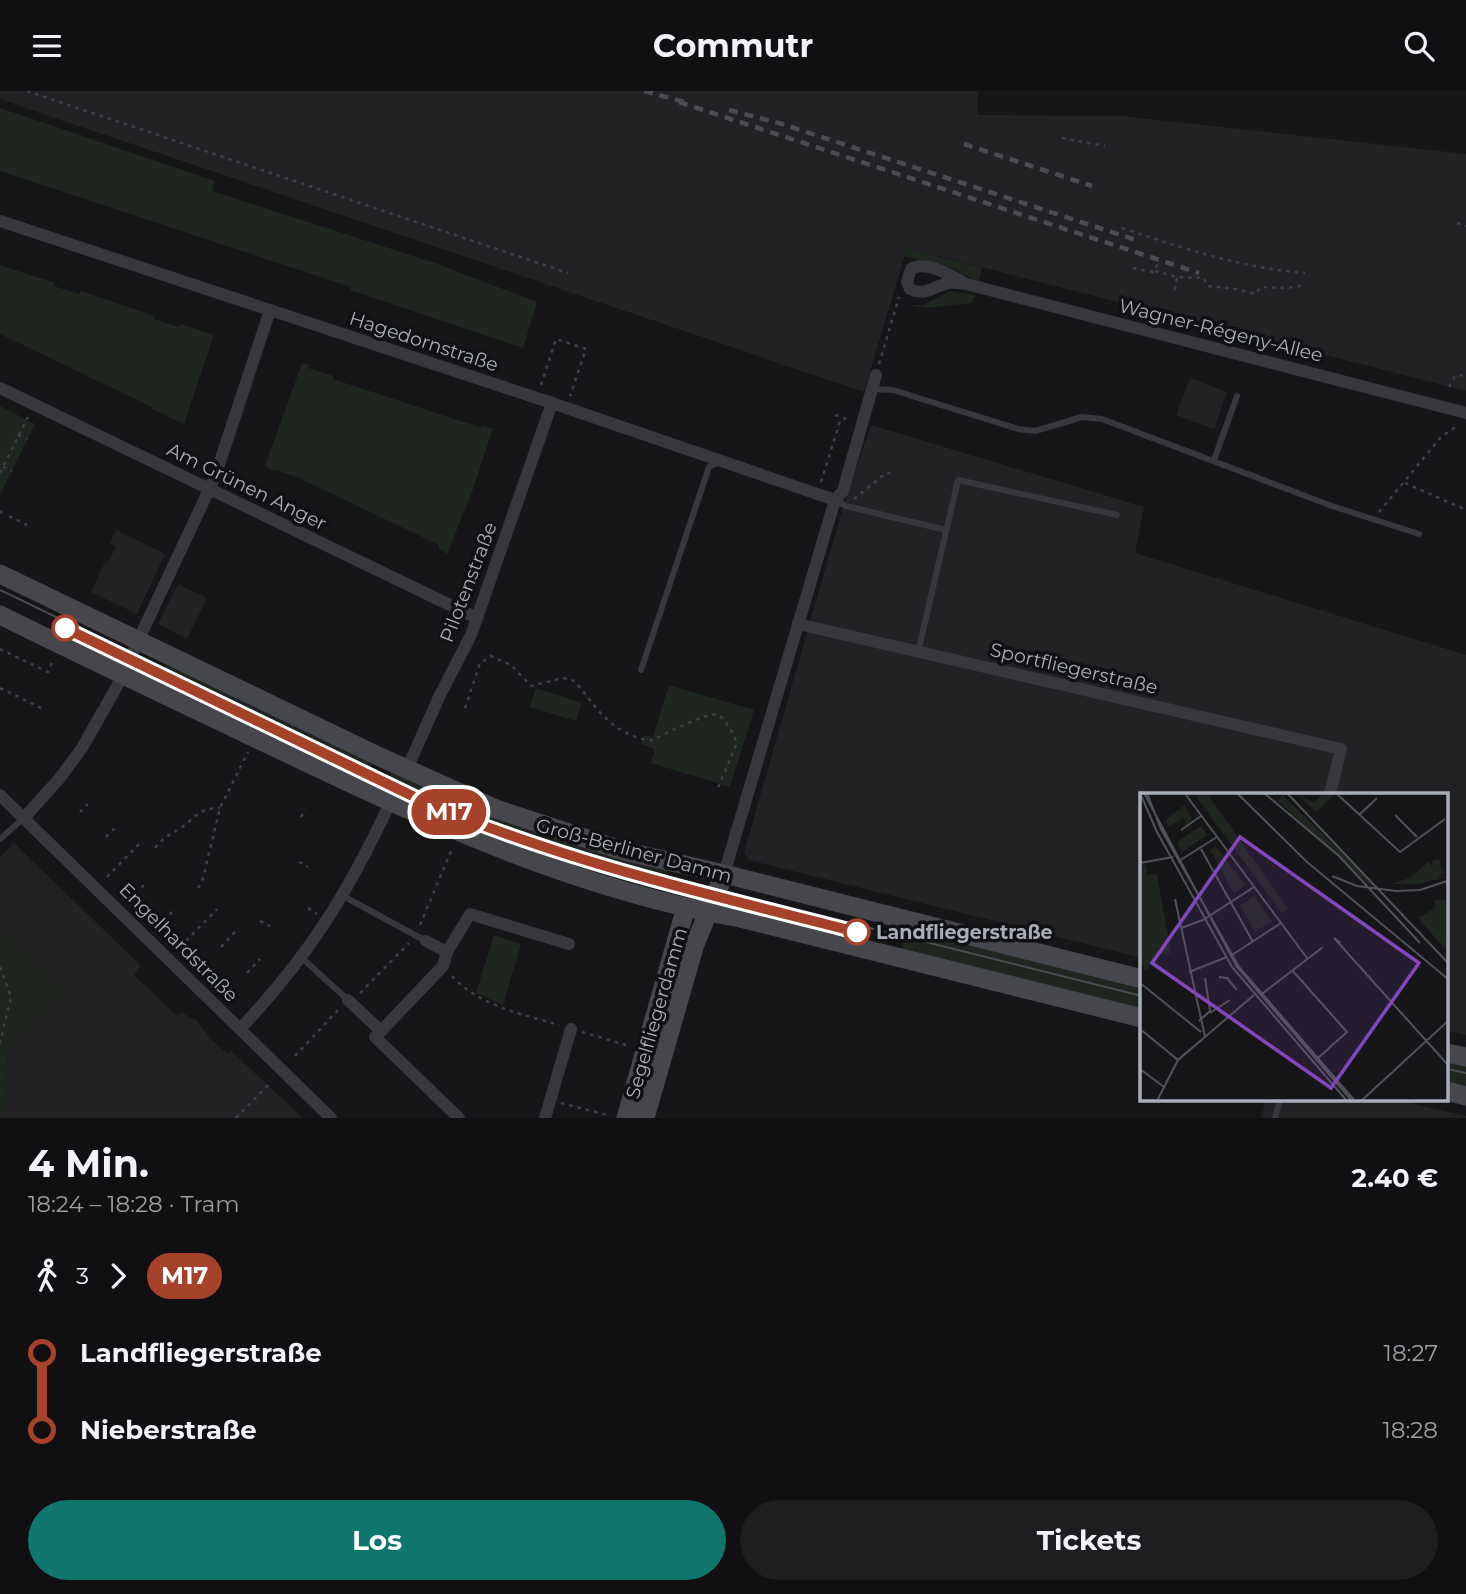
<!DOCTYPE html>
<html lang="de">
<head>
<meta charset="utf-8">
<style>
	body { margin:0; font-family:Montserrat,sans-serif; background:#1e1e20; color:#f1f3f6; height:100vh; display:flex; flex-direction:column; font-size:26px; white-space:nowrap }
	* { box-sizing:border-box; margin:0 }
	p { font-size:23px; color:#9c9d9f }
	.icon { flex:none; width:38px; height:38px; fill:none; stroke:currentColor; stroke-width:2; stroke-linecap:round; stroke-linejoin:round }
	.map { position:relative; height:1027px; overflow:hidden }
	.sheet { display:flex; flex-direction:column; background:#101012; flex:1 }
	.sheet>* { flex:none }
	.badge { padding:0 14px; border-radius:23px; font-size:24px; line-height:46px }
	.map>.badge { position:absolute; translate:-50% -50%; box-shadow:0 0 0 4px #fff }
	.legs { display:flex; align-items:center; gap:10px; height:77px; padding:0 28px; font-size:23px }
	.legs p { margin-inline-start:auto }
	.headline { display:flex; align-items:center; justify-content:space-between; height:119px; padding:0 28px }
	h1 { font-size:38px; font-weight:700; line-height:52px }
	.action { display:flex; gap:14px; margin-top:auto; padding:14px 28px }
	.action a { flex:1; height:80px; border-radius:42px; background:#0f766e; color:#fff; font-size:28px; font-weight:700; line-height:80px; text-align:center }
	.action a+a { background:#1e1e20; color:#f1f3f6 }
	ul { padding:0 28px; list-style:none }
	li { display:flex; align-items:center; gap:24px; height:77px; font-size:26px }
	li i { display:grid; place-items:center; width:10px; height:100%; margin:0 9px; background:currentColor }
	li i::after { content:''; width:18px; height:18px; margin:-9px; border:5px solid; border-radius:50%; background:#101012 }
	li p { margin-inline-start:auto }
	li:first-child i { background:linear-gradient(#0000 50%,currentColor 0) }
	li:last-child i { background:linear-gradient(currentColor 50%,#0000 0) }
	header { display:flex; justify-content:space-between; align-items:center; height:91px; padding:0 28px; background:#101012; font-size:32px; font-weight:700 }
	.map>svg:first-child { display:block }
</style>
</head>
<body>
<header><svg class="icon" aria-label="menu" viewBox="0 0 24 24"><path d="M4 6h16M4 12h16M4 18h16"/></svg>Commutr<svg class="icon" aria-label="search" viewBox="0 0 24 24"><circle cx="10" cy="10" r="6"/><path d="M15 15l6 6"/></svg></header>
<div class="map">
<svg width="1466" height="1027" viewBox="0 0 1466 1027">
	<rect width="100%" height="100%" fill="#161618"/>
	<!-- built -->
	<g fill="#222225">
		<path d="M0 0H978L977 24 1122 25 1466 63V300L907 157 864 301 17 14 0 7Z"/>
		<path d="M1190 287 1227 301 1214 338 1176 324Z"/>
		<path d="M871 334 1144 416 1135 462 1466 564V944L1447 940V703H1142V867L749 769 744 761 846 406Z"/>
		<path d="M116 439 165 463 137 523 91 501 106 469 109 470 116 456 110 452Z"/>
		<path d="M178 493 207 507 187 548 158 533Z"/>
		<path d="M14 752 141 875 134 884 177 925 182 921 193 929 195 927 209 946 227 963 231 960 303 1027H4L8 957 64 900 0 837V766Z"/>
		<path d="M1266 1008H1393L1466 1025V1027H1261Z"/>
	</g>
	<!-- green -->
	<g fill="#1e261f">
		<path d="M0 17 215 90 212 100 435 172 537 211 523 257 350 199 351 196 0 80Z"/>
		<path d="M907 157 982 177 978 192 955 178 904 165Z"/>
		<path d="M0 174 55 192 54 195 79 203 81 200 154 225V228L179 236 181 233 214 244 184 333 152 318V316L0 243Z"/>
		<path d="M950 200 975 204 972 212 925 217 910 214H923Z"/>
		<path d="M302 272 309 274 308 277 333 285V288L482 337 483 335 493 337 472 401 447 463 438 457 439 454 299 387 277 379 273 380 265 375Z"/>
		<path d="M0 315 35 333 0 404Z"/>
		<path d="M168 570 374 670 371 676 378 679 368 686 366 693 157 592Z"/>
		<path d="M669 594 754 619 730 696 651 672 655 658 641 653 644 644 653 646Z"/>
		<path d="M536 597 582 612 576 630 530 616Z"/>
		<path d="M393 678 668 778 662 801 540 765 382 700 384 694 379 692 388 688Z"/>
		<path d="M0 837 64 900 8 957 4 1027H0Z"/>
		<path d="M907 837 1142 896V921L901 861Z"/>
		<path d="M494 844 521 853 503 914 476 902Z"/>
		<path d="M1447 968 1466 973V998L1447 993Z"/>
	</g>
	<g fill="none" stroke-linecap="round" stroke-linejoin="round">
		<!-- path -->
		<g stroke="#3d3f44" stroke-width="2.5" stroke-dasharray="3.5 5" stroke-linecap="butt">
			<path d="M27 0 568 182"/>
			<path d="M1062 47 1105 55"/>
			<path d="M1457 132 1466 135"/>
			<path d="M1122 137C1182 157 1242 177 1305 182"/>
			<path d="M1133 177 1153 181 1158 173 1157 169"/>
			<path d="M1155 180 1177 186 1204 187 1207 195 1236 198 1255 203 1261 196 1287 197 1305 194"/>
			<path d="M1175 199 1177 186"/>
			<path d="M879 273 899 206"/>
			<path d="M541 294 556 248 586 258 570 305"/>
			<path d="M1449 296 1455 285 1466 284"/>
			<path d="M835 324 849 329"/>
			<path d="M18 344 27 348"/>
			<path d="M3 376 12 380"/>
			<path d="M0 382 28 326"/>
			<path d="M821 391 841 327"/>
			<path d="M1405 392 1464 418"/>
			<path d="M854 408 886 382H892"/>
			<path d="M0 420 2 422"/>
			<path d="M1379 421 1441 346 1457 335"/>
			<path d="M9 425 31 436"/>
			<path d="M0 558 48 581 53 569"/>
			<path d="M0 597 41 617"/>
			<path d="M465 617 480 572 491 565 511 574 531 595 563 587 575 590C600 621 608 639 649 650 661 646 709 619 718 624 727 629 733 643 737 652L717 699"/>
			<path d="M80 721 88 713"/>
			<path d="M301 726 305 718"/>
			<path d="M106 746 117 735"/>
			<path d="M155 757C163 747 169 744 179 738 195 728 197 717 220 717"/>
			<path d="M299 771 308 776"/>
			<path d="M107 786 142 750"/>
			<path d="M198 797 202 791 220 717 248 661"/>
			<path d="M130 809 144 794"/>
			<path d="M308 817 317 823"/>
			<path d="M260 830 270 835"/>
			<path d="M420 834 451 760"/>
			<path d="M157 835 172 821"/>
			<path d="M180 856 217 818"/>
			<path d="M221 856 235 841"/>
			<path d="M0 876 11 906 0 952"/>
			<path d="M247 882 260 868"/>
			<path d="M452 885C479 915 522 923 559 934"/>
			<path d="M360 902 409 852"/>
			<path d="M582 941 626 954"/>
			<path d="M295 965 338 919"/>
			<path d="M561 1012 607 1024"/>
			<path d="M236 1027 270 992"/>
		</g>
		<!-- service -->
		<g stroke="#37383d" stroke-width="6">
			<path d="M872 298 893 299 1018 338 1035 340 1082 326 1102 328 1332 415 1419 443"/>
			<path d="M1214 369 1237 305"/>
			<path d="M835 409 846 415 946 439"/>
			<path d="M918 561 958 389 1117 424"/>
			<path d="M641 579 709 376 721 370"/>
			<path d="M0 748 24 727"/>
			<path d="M343 805 426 850"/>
			<path d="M302 867 347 908"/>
			<path d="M1275 1027 1280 1008"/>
		</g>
		<!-- minor -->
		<g stroke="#37383d" stroke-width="12">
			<path d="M0 130 552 312 835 409"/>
			<path d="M966 193C953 185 926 169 911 178L907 191 910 198C926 206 933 195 949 192 954 191 961 193 966 193L1466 322"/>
			<path d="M0 297 477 527"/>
			<path d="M798 533 1341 658 1330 703"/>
			<path d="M407 678 439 606 471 544 552 312"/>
			<path d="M0 704 331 1027"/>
			<path d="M24 727 59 688 82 657 116 597 215 386 270 219"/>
			<path d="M724 783 835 409 843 400 876 284"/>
			<path d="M426 850 447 861 470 823 569 853"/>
			<path d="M348 909 381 940 375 946 459 1027"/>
			<path d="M240 938C309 865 348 802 390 712"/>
			<path d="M381 940 443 875 447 861"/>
			<path d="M545 1027 571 938"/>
		</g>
		<!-- secondary -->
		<g stroke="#45474d" stroke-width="19">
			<path d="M0 483 380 666 496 718 624 760 724 783 1142 888"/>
			<path d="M0 524C99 573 198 620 297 667 439 735 583 800 740 827L1142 927"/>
			<path d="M1447 962 1466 966"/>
			<path d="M1447 1000 1466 1005"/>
			<path d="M626 1027 686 816"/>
			<path d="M645 1027 695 853 724 783"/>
		</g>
		<!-- tram -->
		<g stroke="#4a4c52" stroke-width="2">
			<path d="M0 499 432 708 538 750 670 787 1142 905"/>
			<path d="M1447 978 1466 982"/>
		</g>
		<!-- rail -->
		<g stroke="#4a4c52" stroke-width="4.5" stroke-dasharray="9 7" stroke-linecap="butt">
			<path d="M644 0 688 12"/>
			<path d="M679 11 1199 182"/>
			<path d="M729 19 782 33 1136 149"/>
			<path d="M964 53 1092 95"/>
		</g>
	</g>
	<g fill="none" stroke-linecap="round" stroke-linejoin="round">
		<defs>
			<path id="line-1" d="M65 537 427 712C565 771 711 804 857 841"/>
		</defs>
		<!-- line-1 casing -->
		<use href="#line-1" stroke="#fff" stroke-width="16"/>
		<!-- line-1 -->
		<use href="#line-1" stroke="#a6422a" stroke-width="10"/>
	</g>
	<!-- markers -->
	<g fill="#fff" stroke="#a6422a" stroke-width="3.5">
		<circle cx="65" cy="537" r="12"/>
		<circle cx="857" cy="841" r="12"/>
	</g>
	<g text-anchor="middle" stroke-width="7" stroke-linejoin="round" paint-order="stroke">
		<!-- street labels -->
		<g font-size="19" fill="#a8adb8" stroke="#111113">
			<text transform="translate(1221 239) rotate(14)" y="7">Wagner-Régeny-Allee</text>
			<text transform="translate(424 250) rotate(18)" y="7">Hagedornstraße</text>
			<text transform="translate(247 395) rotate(26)" y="7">Am Grünen Anger</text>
			<text transform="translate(468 491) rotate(-69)" y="7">Pilotenstraße</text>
			<text transform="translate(1074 577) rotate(13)" y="7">Sportfliegerstraße</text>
			<text transform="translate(634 759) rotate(15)" y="7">Groß-Berliner Damm</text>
			<text transform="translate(179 851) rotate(45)" y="7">Engelhardstraße</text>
			<text transform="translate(656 922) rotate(-74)" y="7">Segelfliegerdamm</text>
		</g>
		<!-- stop labels -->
		<g font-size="19" font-weight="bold" fill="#a8adb8" stroke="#111113" text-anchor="start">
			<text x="876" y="848">Landfliegerstraße</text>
		</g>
	</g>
	<!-- overview -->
	<g transform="translate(1140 702)">
		<rect width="308" height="308" fill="#161618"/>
		<path d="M67 0 148 116 142 120 56 4ZM157 0 173 10 184 0 194 2 176 19ZM142 2 187 45 235 92 228 91 138 8ZM45 12 52 28 46 32 44 25 28 34 25 27ZM61 33 67 42 42 59 37 49ZM76 53 105 92 94 101 70 57ZM299 66 303 79 297 85 308 83 280 91H252L272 84 288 69 293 73 292 68ZM2 72H6L7 82 17 81 31 160 19 162 6 178 0 168ZM114 103 132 128 115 139 100 113ZM295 107H308V159L278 125 295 115Z" fill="#1e261f"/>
		<path fill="none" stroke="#505258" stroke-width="2" d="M0 0 17 39 92 174 207 308M4 0 97 174 212 308M7 0 21 36 99 174 215 308M97 0 167 69 308 186M124 0 199 63 280 150M147 0 308 170M197 1 260 59 305 26M46 2 167 165M308 5V39M219 22 237 5M255 22 277 44M41 37 61 23M61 56 113 149M39 68 77 44M0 70 33 64M192 83 217 93 256 98 280 97 307 88M35 106 65 244M41 135 63 127 114 94M201 150 194 145 308 272M92 162 141 130M152 177 207 239 178 265M49 179 87 164M79 184 87 185 97 197M0 190 61 239M122 201 183 154M70 220 90 207M59 228 70 218 65 185M0 236 38 267M0 276 24 294M17 308 38 267 114 202M221 308 308 228"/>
		<path fill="#8446be" fill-opacity="0.15" stroke="#8446be" stroke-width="3.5" d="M100 44 279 170 191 295 12 170Z"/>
		<rect width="308" height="308" fill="none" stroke="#a8adb8" stroke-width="3.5"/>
	</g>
</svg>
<b class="badge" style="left:449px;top:721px;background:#a6422a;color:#fff">M17</b>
</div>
<section class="sheet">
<div class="headline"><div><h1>4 Min.</h1><p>18:24 – 18:28 · Tram</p></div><b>2.40 €</b></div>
<div class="legs"><svg class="icon" aria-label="walk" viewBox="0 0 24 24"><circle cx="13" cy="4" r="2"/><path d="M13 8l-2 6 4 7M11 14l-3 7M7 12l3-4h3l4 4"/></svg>3<svg class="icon" aria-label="forward" viewBox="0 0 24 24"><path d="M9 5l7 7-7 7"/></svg><b class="badge" style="background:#a6422a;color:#fff">M17</b></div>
<ul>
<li><i style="color:#a6422a"></i><b>Landfliegerstraße</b><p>18:27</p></li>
<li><i style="color:#a6422a"></i><b>Nieberstraße</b><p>18:28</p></li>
</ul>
<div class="action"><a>Los</a><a>Tickets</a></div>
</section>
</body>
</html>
